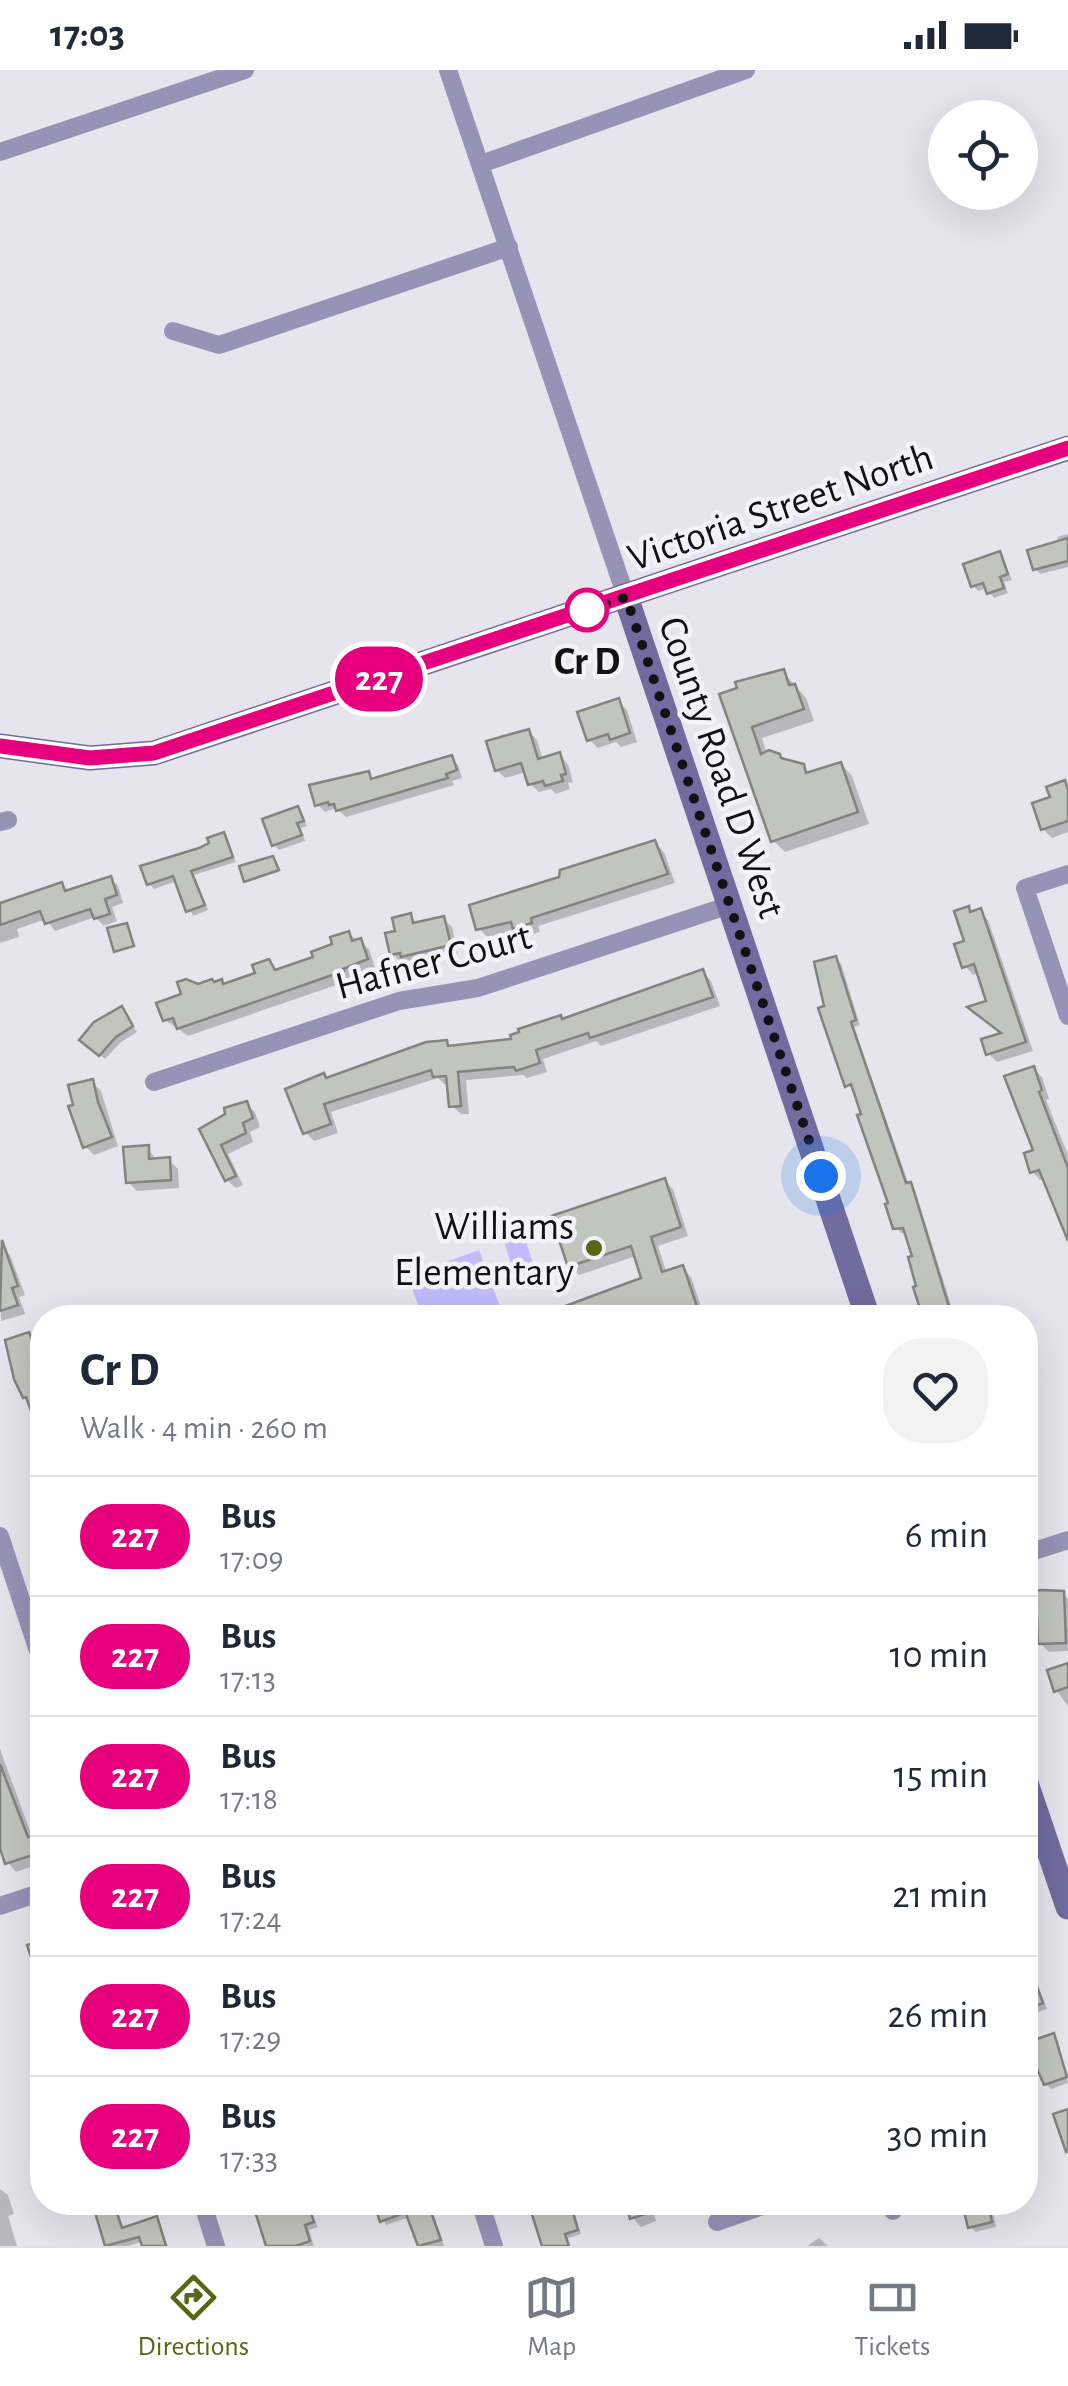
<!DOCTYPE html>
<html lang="en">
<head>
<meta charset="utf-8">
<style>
	body { margin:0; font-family:"Alegreya Sans",sans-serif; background:#f2f2f3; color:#1f2937; height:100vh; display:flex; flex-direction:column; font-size:38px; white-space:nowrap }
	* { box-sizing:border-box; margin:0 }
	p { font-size:32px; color:#747a83 }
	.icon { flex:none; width:55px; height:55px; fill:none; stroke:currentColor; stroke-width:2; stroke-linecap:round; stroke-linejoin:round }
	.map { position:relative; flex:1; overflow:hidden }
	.sheet { position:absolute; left:30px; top:1235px; width:1008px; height:910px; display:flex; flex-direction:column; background:#fff; border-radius:40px; box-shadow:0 10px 40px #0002 }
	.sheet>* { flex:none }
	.badge { padding:0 20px; border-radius:32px; font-size:35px; line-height:65px }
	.fabs { position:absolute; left:928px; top:30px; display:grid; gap:20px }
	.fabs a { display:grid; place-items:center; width:110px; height:110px; border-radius:50%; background:#fff; box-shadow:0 10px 40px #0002; font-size:50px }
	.you { position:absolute; width:50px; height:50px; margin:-25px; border:8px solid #fff; border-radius:50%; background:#1a73e8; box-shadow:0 0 0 15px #1a73e833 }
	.map>.badge { position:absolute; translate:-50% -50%; box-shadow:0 0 0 5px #fff }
	.round { display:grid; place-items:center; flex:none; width:105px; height:105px; border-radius:40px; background:#f2f2f3 }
	.head { display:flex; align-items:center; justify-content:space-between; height:170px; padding:0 50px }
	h1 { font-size:48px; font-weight:700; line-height:75px }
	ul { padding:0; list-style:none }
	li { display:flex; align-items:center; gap:30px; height:120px; padding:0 50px; border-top:2px solid #e0e1e3 }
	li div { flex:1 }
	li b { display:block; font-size:38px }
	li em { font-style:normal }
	li .badge { min-width:110px; font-weight:700; text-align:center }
	.status { display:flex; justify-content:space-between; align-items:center; height:70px; padding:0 50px; background:#fff; direction:ltr }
	.status svg { height:28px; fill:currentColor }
	.dock { display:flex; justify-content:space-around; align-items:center; height:140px; border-top:2px solid #e0e1e3; background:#fff; font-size:28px; color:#747a83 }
	.dock a { display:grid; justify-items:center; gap:5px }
	.dock .current { color:#566813 }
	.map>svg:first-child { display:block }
</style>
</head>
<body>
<div class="status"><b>17:03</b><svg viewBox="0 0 49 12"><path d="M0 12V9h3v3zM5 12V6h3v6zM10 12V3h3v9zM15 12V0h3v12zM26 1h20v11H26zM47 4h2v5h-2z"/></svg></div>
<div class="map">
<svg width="1068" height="2176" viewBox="0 0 1068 2176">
	<rect width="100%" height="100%" fill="#e6e5ed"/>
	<!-- green -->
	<g fill="#c2bbfb">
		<path d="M522 1159 538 1209 518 1216 502 1165Z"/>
		<path d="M479 1180 504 1247H423L407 1206Z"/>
	</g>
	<!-- shadow -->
	<g fill="#0003">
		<path d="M1068 464V497L1040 504 1035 498 1059 473 1057 467Z"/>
		<path d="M999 484 1012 510 1004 512 1008 523 994 528 987 518 978 521 973 515Z"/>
		<path d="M783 602 806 628 814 651 762 668 767 684 803 697 811 704 841 694 852 706 869 754 785 782 773 770 722 625Z"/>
		<path d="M618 631 627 640 637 672 621 677 616 672 598 678 589 669Z"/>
		<path d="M529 662 537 670 543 690 559 685 568 694 573 712 568 713 570 719 556 724 551 719 539 722 530 714 526 702 505 708 497 700Z"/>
		<path d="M451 688 458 695 462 708 452 711 454 715 346 747 336 738 325 742 317 734 368 704 375 711Z"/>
		<path d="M1064 713 1068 717V762L1052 768 1043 759 1053 729Z"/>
		<path d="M298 739 307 756 301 758 305 771 279 780 274 774Z"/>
		<path d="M223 765 236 792 194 805 208 840 193 846 177 811 154 819 150 814Z"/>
		<path d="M655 773 664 782 675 813 538 856 540 862 524 866 518 860 487 867 479 858 561 809Z"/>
		<path d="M274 790 279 802 246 811Z"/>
		<path d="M110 808 118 816 123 833 112 837 117 851 104 856 95 847 55 861 46 849 17 859 19 867 0 873V831L6 833 62 815 69 822Z"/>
		<path d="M968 839 973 844 980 841 988 850 1033 981 997 992 989 984 1004 965 979 903 973 905 965 896Z"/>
		<path d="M410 846 418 854 443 848 452 857 458 884 412 894 409 891 401 892 392 884 398 863Z"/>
		<path d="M348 863 369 879 375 898 350 907 351 910 188 966 165 950 197 917 225 916 258 904 268 892 278 902 316 888Z"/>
		<path d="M836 888 841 894 860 955 854 957 909 1115 915 1120 955 1248H926L907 1163H901L896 1157 864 1045 855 1020 847 1015 827 938Z"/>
		<path d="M703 902 711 911 720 936 601 976 596 971 543 989 547 1002 527 1008 523 1005 466 1010 469 1044H461L452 1036 449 1014H444L438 1008 331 1042 338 1063 314 1071 305 1062 327 1010 446 972 452 978 514 972Z"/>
		<path d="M122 939 137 962 121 972 105 989 88 975Z"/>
		<path d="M1033 999 1042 1007 1049 1029 1046 1030 1068 1085V1169L1045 1108 1040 1110 1032 1101 1036 1082Z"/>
		<path d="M92 1012 101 1021 118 1076 94 1085 85 1076 76 1037Z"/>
		<path d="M246 1034 255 1042 260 1057 250 1062 253 1072 228 1084 243 1115 236 1118 227 1110 202 1060Z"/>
		<path d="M148 1078 157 1091 169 1090 178 1099 179 1118 137 1121 128 1112Z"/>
		<path d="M664 1111 673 1119 688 1166 658 1176 667 1204 683 1198 691 1207 705 1248H533L645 1210 636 1186 579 1205 571 1196Z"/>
		<path d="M0 1177 10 1185 25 1225 19 1227 25 1244 1 1251Z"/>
		<path d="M28 1265 39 1280 42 1279V1368L30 1333 25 1327Z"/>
		<path d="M1063 1524 1068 1529V1581L1049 1582 1040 1573 1039 1552 1033 1545Z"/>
		<path d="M1068 1596V1636L1056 1620Z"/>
		<path d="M0 1679 33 1769 42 1782V1793L16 1802 8 1793 0 1774Z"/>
		<path d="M1028 1896 1033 1902 1047 1939 1025 1947Z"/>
		<path d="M1053 1966 1058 1971 1068 2013 1051 2019 1046 2014Z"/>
		<path d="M0 2119 8 2125 14 2144 8 2146 17 2176H0Z"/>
		<path d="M94 2132H115L124 2160 156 2149 168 2176H144L143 2171 128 2176H108Z"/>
		<path d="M254 2132H278L282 2145 308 2137 318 2157 309 2160 314 2176H269Z"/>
		<path d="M376 2132H429L444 2176H420L410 2147 386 2155Z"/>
		<path d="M530 2132H571L581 2164 568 2168 570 2176H544Z"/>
		<path d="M650 2132 656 2151 641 2157 633 2148Z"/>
		<path d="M965 2132H991L996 2157 976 2162 970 2157Z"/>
		<path d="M819 2168 828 2176H807Z"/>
	</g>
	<!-- building -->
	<g fill="#c2c5bd" stroke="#82847e" stroke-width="2.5">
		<path d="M1068 468V491L1033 500 1027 480Z"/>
		<path d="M1000 481 1008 504 1000 507 1004 518 987 524 983 513 971 517 963 494Z"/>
		<path d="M784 599 789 615 795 614 804 639 752 657 761 684 769 680 780 684 781 688 804 694 806 703 841 692 858 742 771 772 719 624 737 618 735 612Z"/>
		<path d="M619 628 630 663 610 670 608 664 587 671 577 642Z"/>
		<path d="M529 659 538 689 560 682 566 704 561 705 563 711 545 716 543 711 528 715 521 693 495 701 486 671Z"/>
		<path d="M452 685 457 700 446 704 448 708 336 741 334 734 329 735 328 732 315 736 309 715 369 701 371 709Z"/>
		<path d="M1065 710 1068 720V751L1041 760 1032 733 1050 727 1046 717Z"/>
		<path d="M298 736 304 751 297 753 302 765 272 776 262 749Z"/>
		<path d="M224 762 233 787 191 801 205 835 186 842 173 806 147 815 140 796 199 778 209 773 207 768Z"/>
		<path d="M655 770 668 804 531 848 532 853 513 859 511 852 476 860 469 835 559 807 560 800Z"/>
		<path d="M273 786 279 800 244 812 239 796Z"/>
		<path d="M111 806 117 825 105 829 110 844 94 849 90 839 45 854 40 841 0 855V833L62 812 65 821Z"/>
		<path d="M969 836 970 842 981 838 1026 972 986 985 981 969 1001 963 967 937 986 931 974 894 962 898 954 874 964 871 954 841Z"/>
		<path d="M411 843 413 853 444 846 451 875 401 887 400 883 390 885 385 863 395 861 392 848Z"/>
		<path d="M127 853 134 876 114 882 107 858Z"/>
		<path d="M349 861 352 871 361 868 368 889 343 899 344 901 177 959 173 948 163 951 156 933 181 924 177 912 186 909 198 914 212 909 214 912 222 909 223 914 255 903 252 895 269 889 275 900 313 887 311 882 332 874 330 867Z"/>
		<path d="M836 886 856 950 851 952 906 1113 911 1112 950 1240 930 1248H923L913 1217 916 1216 908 1187 912 1186 903 1158 893 1159 885 1134 888 1133 857 1045 861 1044 851 1014 845 1017 818 938 824 936 814 892Z"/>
		<path d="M703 899 713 927 590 968 588 963 536 980 540 993 516 1001 514 997 458 1002 461 1036 449 1037 446 1006 433 1007 431 1000 324 1034 331 1054 303 1064 285 1019 324 1003 326 1008 426 972 447 970 448 976 511 969 510 965 519 962 518 959 561 945 562 949Z"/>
		<path d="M122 936 133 956 116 967 99 986 79 970 94 952Z"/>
		<path d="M1034 996 1042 1020 1039 1022 1068 1098V1171L1039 1100 1030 1103 1024 1083 1033 1080 1004 1006Z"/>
		<path d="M93 1009 98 1032 112 1067 83 1078 68 1036 73 1035 68 1015Z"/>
		<path d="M247 1031 253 1048 243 1053 246 1063 221 1075 236 1106 225 1111 199 1059 225 1044 224 1038Z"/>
		<path d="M149 1075V1089L170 1087 171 1110 126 1113 123 1077Z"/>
		<path d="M665 1108 681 1157 651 1167 662 1202 683 1195 701 1248H533L641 1208 631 1176 568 1197 551 1146Z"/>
		<path d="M2 1170 18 1216 12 1218 18 1235 0 1241Z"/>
		<path d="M29 1262 35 1279 42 1277 41 1368 26 1327 23 1328 14 1309 5 1270Z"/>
		<path d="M1042 1520 1064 1521 1066 1573 1038 1574 1037 1546H1030L1029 1521Z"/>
		<path d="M1068 1593V1617L1054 1622 1047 1600Z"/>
		<path d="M0 1694 28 1767 33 1766 39 1783 5 1794 0 1778Z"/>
		<path d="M42 1870V1913L40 1914 27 1875Z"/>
		<path d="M1026 1888 1043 1933 1025 1940V1889Z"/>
		<path d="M1054 1963 1067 2007 1044 2015 1026 1973Z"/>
		<path d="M1068 2039V2081L1066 2082 1053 2044Z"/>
		<path d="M92 2132H113L122 2158 157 2146 166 2176H142L139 2167 105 2176Z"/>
		<path d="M252 2132H276L279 2143 308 2134 314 2152 305 2155 310 2171 296 2176H266Z"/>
		<path d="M388 2132H395L399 2145 380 2152 375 2137Z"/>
		<path d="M528 2132H570L578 2160 565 2164 569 2176H542Z"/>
		<path d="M625 2132H672V2135L630 2149Z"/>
		<path d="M962 2132H988L992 2152 968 2158Z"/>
		<path d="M429 2136 441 2170 418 2176 406 2144Z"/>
	</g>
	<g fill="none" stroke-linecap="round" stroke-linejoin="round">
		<!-- street -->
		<g stroke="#9793b7" stroke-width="18">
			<path d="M448 0 626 527"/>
			<path d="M0 82 245 0"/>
			<path d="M481 94 746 0"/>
			<path d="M173 261 219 275 509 177"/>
			<path d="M0 752 8 750"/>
			<path d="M1068 804 1025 818 1068 946"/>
			<path d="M154 1012 399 931 478 918 730 835"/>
			<path d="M0 1466 42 1593"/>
			<path d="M1025 1484 1068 1470"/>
			<path d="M0 1836 42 1822"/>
			<path d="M202 2132 216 2176"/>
			<path d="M480 2132 494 2176"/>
			<path d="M890 2132 893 2141"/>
			<path d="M717 2152 774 2132"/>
		</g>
		<!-- secondary -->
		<g stroke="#716b9f" stroke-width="25">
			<path d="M626 527 868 1248"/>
			<path d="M0 676 90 688 154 683 1068 378"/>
			<path d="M1025 1710 1068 1837"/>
		</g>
	</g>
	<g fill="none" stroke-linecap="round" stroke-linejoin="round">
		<defs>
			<path id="line" d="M0 676 90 688 154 683 1068 378"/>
		</defs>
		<!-- line casing -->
		<use href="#line" stroke="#fff" stroke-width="22"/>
		<!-- line -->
		<use href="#line" stroke="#e6007e" stroke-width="15"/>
		<!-- walk -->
		<path stroke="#121214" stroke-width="10" stroke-dasharray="0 18" d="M587 540 571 546 626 527 821 1106"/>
	</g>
	<!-- markers -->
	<circle fill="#fff" stroke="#e6007e" stroke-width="5" cx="587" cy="540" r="20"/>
	<circle fill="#566813" stroke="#f3f2fa" stroke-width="4" cx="594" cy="1178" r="10"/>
	<g text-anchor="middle" stroke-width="9" stroke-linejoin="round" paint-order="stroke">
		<!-- street labels -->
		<g font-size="40" fill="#121214" stroke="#f3f2fa">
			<text transform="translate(780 436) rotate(-19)" y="14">Victoria Street North</text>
			<text transform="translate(723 697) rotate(71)" y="14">County Road D West</text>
			<text transform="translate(433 890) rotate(-15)" y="14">Hafner Court</text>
		</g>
		<!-- stop labels -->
		<g font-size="40" font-weight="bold" fill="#121214" stroke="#f3f2fa">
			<text x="587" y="604">Cr D</text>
		</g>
		<!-- poi labels -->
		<g font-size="40" fill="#121214" stroke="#f3f2fa" text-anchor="end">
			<text x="574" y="1169">Williams<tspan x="574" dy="46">Elementary</tspan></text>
		</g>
	</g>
</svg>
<div class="fabs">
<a><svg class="icon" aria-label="locate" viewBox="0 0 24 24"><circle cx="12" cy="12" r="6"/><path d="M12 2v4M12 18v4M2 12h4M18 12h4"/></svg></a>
</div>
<div class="you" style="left:821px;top:1106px"></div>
<b class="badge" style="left:379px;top:609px;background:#e6007e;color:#fff">227</b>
<section class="sheet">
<div class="head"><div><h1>Cr D</h1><p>Walk · 4 min · 260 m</p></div><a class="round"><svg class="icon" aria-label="heart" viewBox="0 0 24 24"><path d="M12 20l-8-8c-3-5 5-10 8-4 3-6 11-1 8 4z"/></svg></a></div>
<ul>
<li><span class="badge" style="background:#e6007e;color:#fff">227</span><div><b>Bus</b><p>17:09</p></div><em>6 min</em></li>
<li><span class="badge" style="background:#e6007e;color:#fff">227</span><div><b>Bus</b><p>17:13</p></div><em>10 min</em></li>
<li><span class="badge" style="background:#e6007e;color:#fff">227</span><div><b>Bus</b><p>17:18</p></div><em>15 min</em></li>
<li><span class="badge" style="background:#e6007e;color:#fff">227</span><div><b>Bus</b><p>17:24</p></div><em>21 min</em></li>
<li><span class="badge" style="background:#e6007e;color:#fff">227</span><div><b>Bus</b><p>17:29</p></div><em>26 min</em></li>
<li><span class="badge" style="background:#e6007e;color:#fff">227</span><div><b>Bus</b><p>17:33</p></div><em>30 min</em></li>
</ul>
</section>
</div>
<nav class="dock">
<a class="current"><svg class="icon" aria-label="directions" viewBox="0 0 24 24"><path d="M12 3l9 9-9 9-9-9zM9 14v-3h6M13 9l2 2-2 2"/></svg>Directions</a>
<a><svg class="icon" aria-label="map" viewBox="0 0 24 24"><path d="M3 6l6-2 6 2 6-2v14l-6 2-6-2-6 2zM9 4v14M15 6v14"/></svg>Map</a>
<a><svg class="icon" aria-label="tickets" viewBox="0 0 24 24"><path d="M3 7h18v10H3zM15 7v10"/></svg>Tickets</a>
</nav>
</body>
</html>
